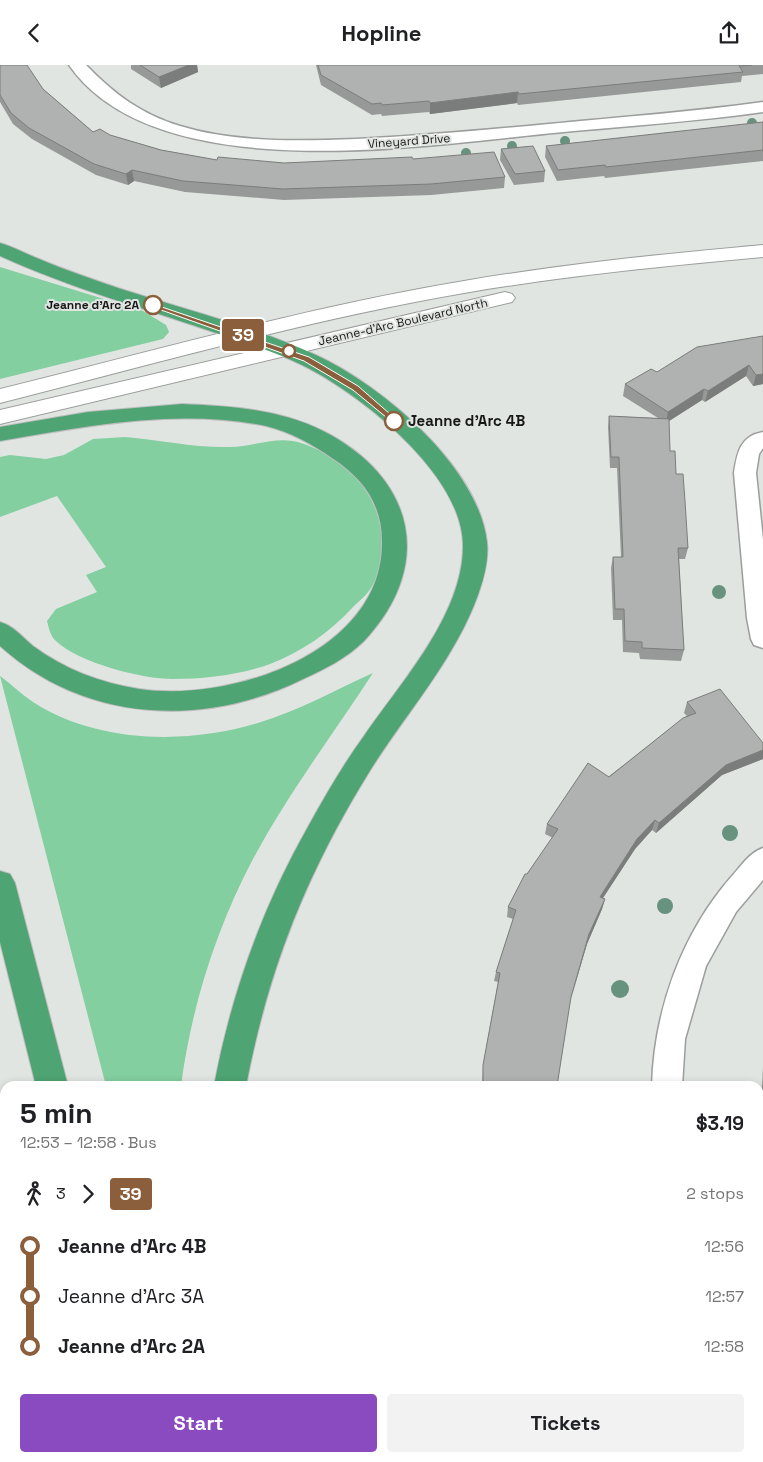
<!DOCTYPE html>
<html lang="en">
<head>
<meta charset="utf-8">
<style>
	body { margin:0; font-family:"Space Grotesk",sans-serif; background:#f2f2f2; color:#202124; height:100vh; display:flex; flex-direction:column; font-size:19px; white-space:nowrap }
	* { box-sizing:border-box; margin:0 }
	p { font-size:16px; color:#757577 }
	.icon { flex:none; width:28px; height:28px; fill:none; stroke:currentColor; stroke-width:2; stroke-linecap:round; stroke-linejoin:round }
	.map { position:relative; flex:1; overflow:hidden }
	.panel { position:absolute; left:0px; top:1016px; width:764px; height:381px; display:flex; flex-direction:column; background:#fff; border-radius:15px 15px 0 0; box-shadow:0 2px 8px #0003 }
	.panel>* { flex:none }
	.badge { padding:0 10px; border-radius:4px; font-size:18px; line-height:32px }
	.map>.badge { position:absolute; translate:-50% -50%; box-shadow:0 0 0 2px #fff }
	.legs { display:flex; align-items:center; gap:8px; height:55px; padding:0 20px; font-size:16px }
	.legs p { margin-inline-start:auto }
	.headline { display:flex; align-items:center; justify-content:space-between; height:85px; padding:0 20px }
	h1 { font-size:28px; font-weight:600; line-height:38px }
	.action { display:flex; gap:10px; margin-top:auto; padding:10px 20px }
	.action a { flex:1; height:58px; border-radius:5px; background:#8a4bc0; color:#fff; font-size:20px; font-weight:600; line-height:58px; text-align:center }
	.action a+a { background:#f2f2f2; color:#202124 }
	ul { padding:0 20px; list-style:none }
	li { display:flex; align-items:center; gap:18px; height:50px; font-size:19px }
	li i { display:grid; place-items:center; width:8px; height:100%; margin:0 6px; background:currentColor }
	li i::after { content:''; width:12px; height:12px; margin:-6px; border:4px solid; border-radius:50%; background:#fff }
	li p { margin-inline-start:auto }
	li:first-child i { background:linear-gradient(#0000 50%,currentColor 0) }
	li:last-child i { background:linear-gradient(currentColor 50%,#0000 0) }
	header { display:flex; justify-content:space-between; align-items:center; height:65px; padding:0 20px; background:#fff; font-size:22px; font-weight:600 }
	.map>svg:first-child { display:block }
</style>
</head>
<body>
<header><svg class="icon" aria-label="back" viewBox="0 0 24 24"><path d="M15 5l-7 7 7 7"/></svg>Hopline<svg class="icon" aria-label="share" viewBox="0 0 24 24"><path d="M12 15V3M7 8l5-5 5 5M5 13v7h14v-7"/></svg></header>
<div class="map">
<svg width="763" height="1397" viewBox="0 0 763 1397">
	<rect width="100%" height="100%" fill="#e1e5e2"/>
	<!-- green -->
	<g fill="#83cfa0">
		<path d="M0 202 143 246 166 260 169 267 163 274 0 314Z"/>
		<path d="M125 372C160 375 196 383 230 382 253 382 278 370 301 378 333 388 363 412 375 443 385 466 385 500 371 523 367 530 359 536 353 542 329 568 303 586 270 599 240 610 204 614 173 614 142 614 79 598 56 576 50 571 49 563 47 556L56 544 97 527 86 510 106 502 57 431 0 452V392L10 390 46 394 64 390 93 374Z"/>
		<path d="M373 608C333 669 288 729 253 794 216 864 191 943 181 1021H106L0 611C11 619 21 629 33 637 96 678 187 680 258 658 298 646 335 625 373 608Z"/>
	</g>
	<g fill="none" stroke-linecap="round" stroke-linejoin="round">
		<defs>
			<g id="minor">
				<path d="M69 0H86C114 29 141 49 180 61 236 78 298 76 356 74 420 71 484 65 549 59 620 52 692 47 763 37V47C693 57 623 61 553 68 422 81 155 124 69 0Z"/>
				<path d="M763 367V383L759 389 756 408 763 475V583L754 580 751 574 747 553 734 408C737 388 740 371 763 367Z"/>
				<path d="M763 783V815L736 847 706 901 685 974 682 1021H652C654 945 682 868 732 811 742 800 749 788 763 783Z"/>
				<path d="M763 1296V1332L759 1334V1298Z"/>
				<path d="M759 1349 763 1351V1395L757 1392H759Z"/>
			</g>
			<g id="secondary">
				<path d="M763 180V192C663 201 563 211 464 228 307 255 154 299 0 338V324C154 286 308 242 464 216 563 199 663 189 763 180Z"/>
				<path d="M505 227 512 229 515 233 512 237 0 359V345Z"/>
			</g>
			<g id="motorway">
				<path d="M0 178C14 182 26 189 39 194 65 205 92 214 118 223 183 244 256 262 318 291 382 321 478 401 487 477 489 494 484 513 478 530 455 594 407 647 371 704 308 805 268 904 246 1021H214C231 930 262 843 308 762 325 731 343 700 364 671 401 617 463 550 463 481 463 411 366 334 310 304 282 289 252 280 222 270 148 244 72 224 0 191Z"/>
				<path d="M182 339C229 341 280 344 323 366 414 412 436 499 364 576 347 593 325 604 303 614 204 663 85 658 0 581V557C14 561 22 572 33 581 64 604 101 618 139 624 231 638 384 587 382 476 382 439 363 413 332 393 312 379 290 367 266 361 178 343 87 361 0 376V362L88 347Z"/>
				<path d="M0 806 10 809 15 818 68 1021H36L0 877Z"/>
				<path d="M124 1392H162L164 1397H126Z"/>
				<path d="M225 1392H263L264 1397H226Z"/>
			</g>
		</defs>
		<!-- minor casing -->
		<use href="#minor" stroke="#9b9e9c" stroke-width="3"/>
		<!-- secondary casing -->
		<use href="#secondary" stroke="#9b9e9c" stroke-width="2"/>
		<!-- motorway casing -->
		<use href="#motorway" stroke="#bebebe" stroke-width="2"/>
		<!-- minor -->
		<use href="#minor" fill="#fff" fill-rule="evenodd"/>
		<!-- secondary -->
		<use href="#secondary" fill="#fff" fill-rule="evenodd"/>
		<!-- motorway -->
		<use href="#motorway" fill="#4ea473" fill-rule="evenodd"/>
		<!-- tram -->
		<g stroke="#343534" stroke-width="1">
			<path d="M0 1262 5 1287"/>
			<path d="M26 1392 27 1397"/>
		</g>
	</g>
	<!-- trees -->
	<g fill="#67927e">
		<circle cx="752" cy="58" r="5"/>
		<circle cx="565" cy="76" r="5"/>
		<circle cx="512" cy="81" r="5"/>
		<circle cx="466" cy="88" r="5"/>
		<circle cx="719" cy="527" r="7"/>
		<circle cx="730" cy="768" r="8"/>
		<circle cx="665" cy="841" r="8"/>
		<circle cx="620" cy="924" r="9"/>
	</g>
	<!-- wall -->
	<g fill="#969997">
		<path d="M0 0 43 24 93 67 110 70 161 85 217 95 284 98 413 94 505 112 504 123 431 130 284 135 185 127 134 116 128 120 96 110 32 74 13 59 0 37Z"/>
		<path d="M131 0H197L198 7 161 23 131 4Z"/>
		<path d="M316 0H763V9L742 11 741 17 518 40 517 38 430 49 429 47 382 51 381 49 372 50 321 20Z"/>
		<path d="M763 57V96L605 113 604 111 557 116 545 92 546 81Z"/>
		<path d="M501 84 545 106 544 117 514 120 500 95Z"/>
		<path d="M763 271V319L753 321 746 311 705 337 702 335 669 356 670 386 676 409 688 483 685 494H679L684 585 681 596 640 594 639 588 623 587 622 555H613L611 503 613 492H621L617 403H610L608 362 609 351 658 353 623 331 625 319Z"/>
		<path d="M687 637 763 678V694L722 710 656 768 652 765 635 784 603 833 605 834 602 844 587 879 570 936 557 1021H563H482L483 1000 498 917 494 916 496 907 513 854 507 852 508 842 527 809 553 773 545 769 547 759 687 651 684 648Z"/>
		<path d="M763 1002V1053H760Z"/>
	</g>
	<!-- shaded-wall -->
	<g fill="#7a7d7b">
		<path d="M189 0H197L198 7 161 23 159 12Z"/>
		<path d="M518 27 517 38 430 49V38Z"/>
		<path d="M132 105 134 116 128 120 126 109Z"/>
		<path d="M749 300 746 311 705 337 708 326Z"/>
		<path d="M763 309V319L753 321 756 310Z"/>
		<path d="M704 324 702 335 666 358 668 347Z"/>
		<path d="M763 685V694L722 710 656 768 659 758 726 700Z"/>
		<path d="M655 755 652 765 635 784 597 842 600 832 637 774Z"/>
		<path d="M605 834 602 844 587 879 569 941 589 869Z"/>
	</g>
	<!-- building -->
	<g fill="#afb2b0" stroke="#7a7d7b">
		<path d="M0 0H27L43 24 93 67 100 64 110 70 161 85 217 95 218 92 284 98 412 92 413 94 494 87 505 112 431 119 283 124 183 116 132 105 126 109 94 99 29 63 11 48 0 30Z"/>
		<path d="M140 0H189L159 12Z"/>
		<path d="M318 0H752L739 1 743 7 519 29 518 27 430 38 429 36 382 40 381 38 372 39 321 10Z"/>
		<path d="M763 57V85L606 102 605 100 558 105 546 81Z"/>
		<path d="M533 81 545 106 515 109 501 84Z"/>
		<path d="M763 271V309L756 310 749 300 708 326 704 324 668 347 625 319 651 304 657 307 697 282Z"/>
		<path d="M609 351 669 354 670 386H675L676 409H683L685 436 688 483H678L684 585 642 583V577L625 576 624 544H615L613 492H623L619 392H611Z"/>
		<path d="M720 624 763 678V685L726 700 659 758 655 755 637 774 600 832 605 834 589 869 571 932 557 1021H563H483V1000L500 908 496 907 516 845 508 842 525 809H527L558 764 547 759 588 698 609 712 683 653 696 648 687 637Z"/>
		<path d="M566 1392H629L631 1397H553Z"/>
	</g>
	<!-- line-1 -->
	<path fill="#8b5e3c" stroke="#fff" d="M150 238 309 292 358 321 398 356 392 357 353 325 304 296 150 241Z"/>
	<!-- markers -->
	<g fill="#fff" stroke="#8b5e3c" stroke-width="2.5">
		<circle cx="153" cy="240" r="9"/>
		<circle cx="289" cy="286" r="6"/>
		<circle cx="394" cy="356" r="9"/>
	</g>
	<g text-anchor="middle" stroke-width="4" stroke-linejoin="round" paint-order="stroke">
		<!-- far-street labels -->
		<g font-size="12" fill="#161716" stroke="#e1e5e2">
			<text transform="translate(409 76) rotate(-4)" y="4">Vineyard Drive</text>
			<text transform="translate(403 257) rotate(-13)" y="4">Jeanne-d'Arc Boulevard North</text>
		</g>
		<!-- far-stop labels -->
		<g font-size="12" font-weight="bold" fill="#161716" stroke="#e1e5e2" text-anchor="end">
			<text x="139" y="244">Jeanne d'Arc 2A</text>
		</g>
		<!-- stop labels -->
		<g font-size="15" font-weight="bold" fill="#161716" stroke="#e1e5e2" text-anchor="start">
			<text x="408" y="361">Jeanne d'Arc 4B</text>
		</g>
	</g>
</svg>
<b class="badge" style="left:243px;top:270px;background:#8b5e3c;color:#fff">39</b>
<section class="panel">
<div class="headline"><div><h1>5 min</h1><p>12:53 – 12:58 · Bus</p></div><b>$3.19</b></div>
<div class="legs"><svg class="icon" aria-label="walk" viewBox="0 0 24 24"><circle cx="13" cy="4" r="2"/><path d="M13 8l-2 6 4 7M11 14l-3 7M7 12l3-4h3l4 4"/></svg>3<svg class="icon" aria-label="forward" viewBox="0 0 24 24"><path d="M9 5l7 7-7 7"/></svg><b class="badge" style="background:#8b5e3c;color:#fff">39</b><p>2 stops</p></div>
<ul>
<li><i style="color:#8b5e3c"></i><b>Jeanne d'Arc 4B</b><p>12:56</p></li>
<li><i style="color:#8b5e3c"></i><span>Jeanne d'Arc 3A</span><p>12:57</p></li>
<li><i style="color:#8b5e3c"></i><b>Jeanne d'Arc 2A</b><p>12:58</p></li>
</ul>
<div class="action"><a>Start</a><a>Tickets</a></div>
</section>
</div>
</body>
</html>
